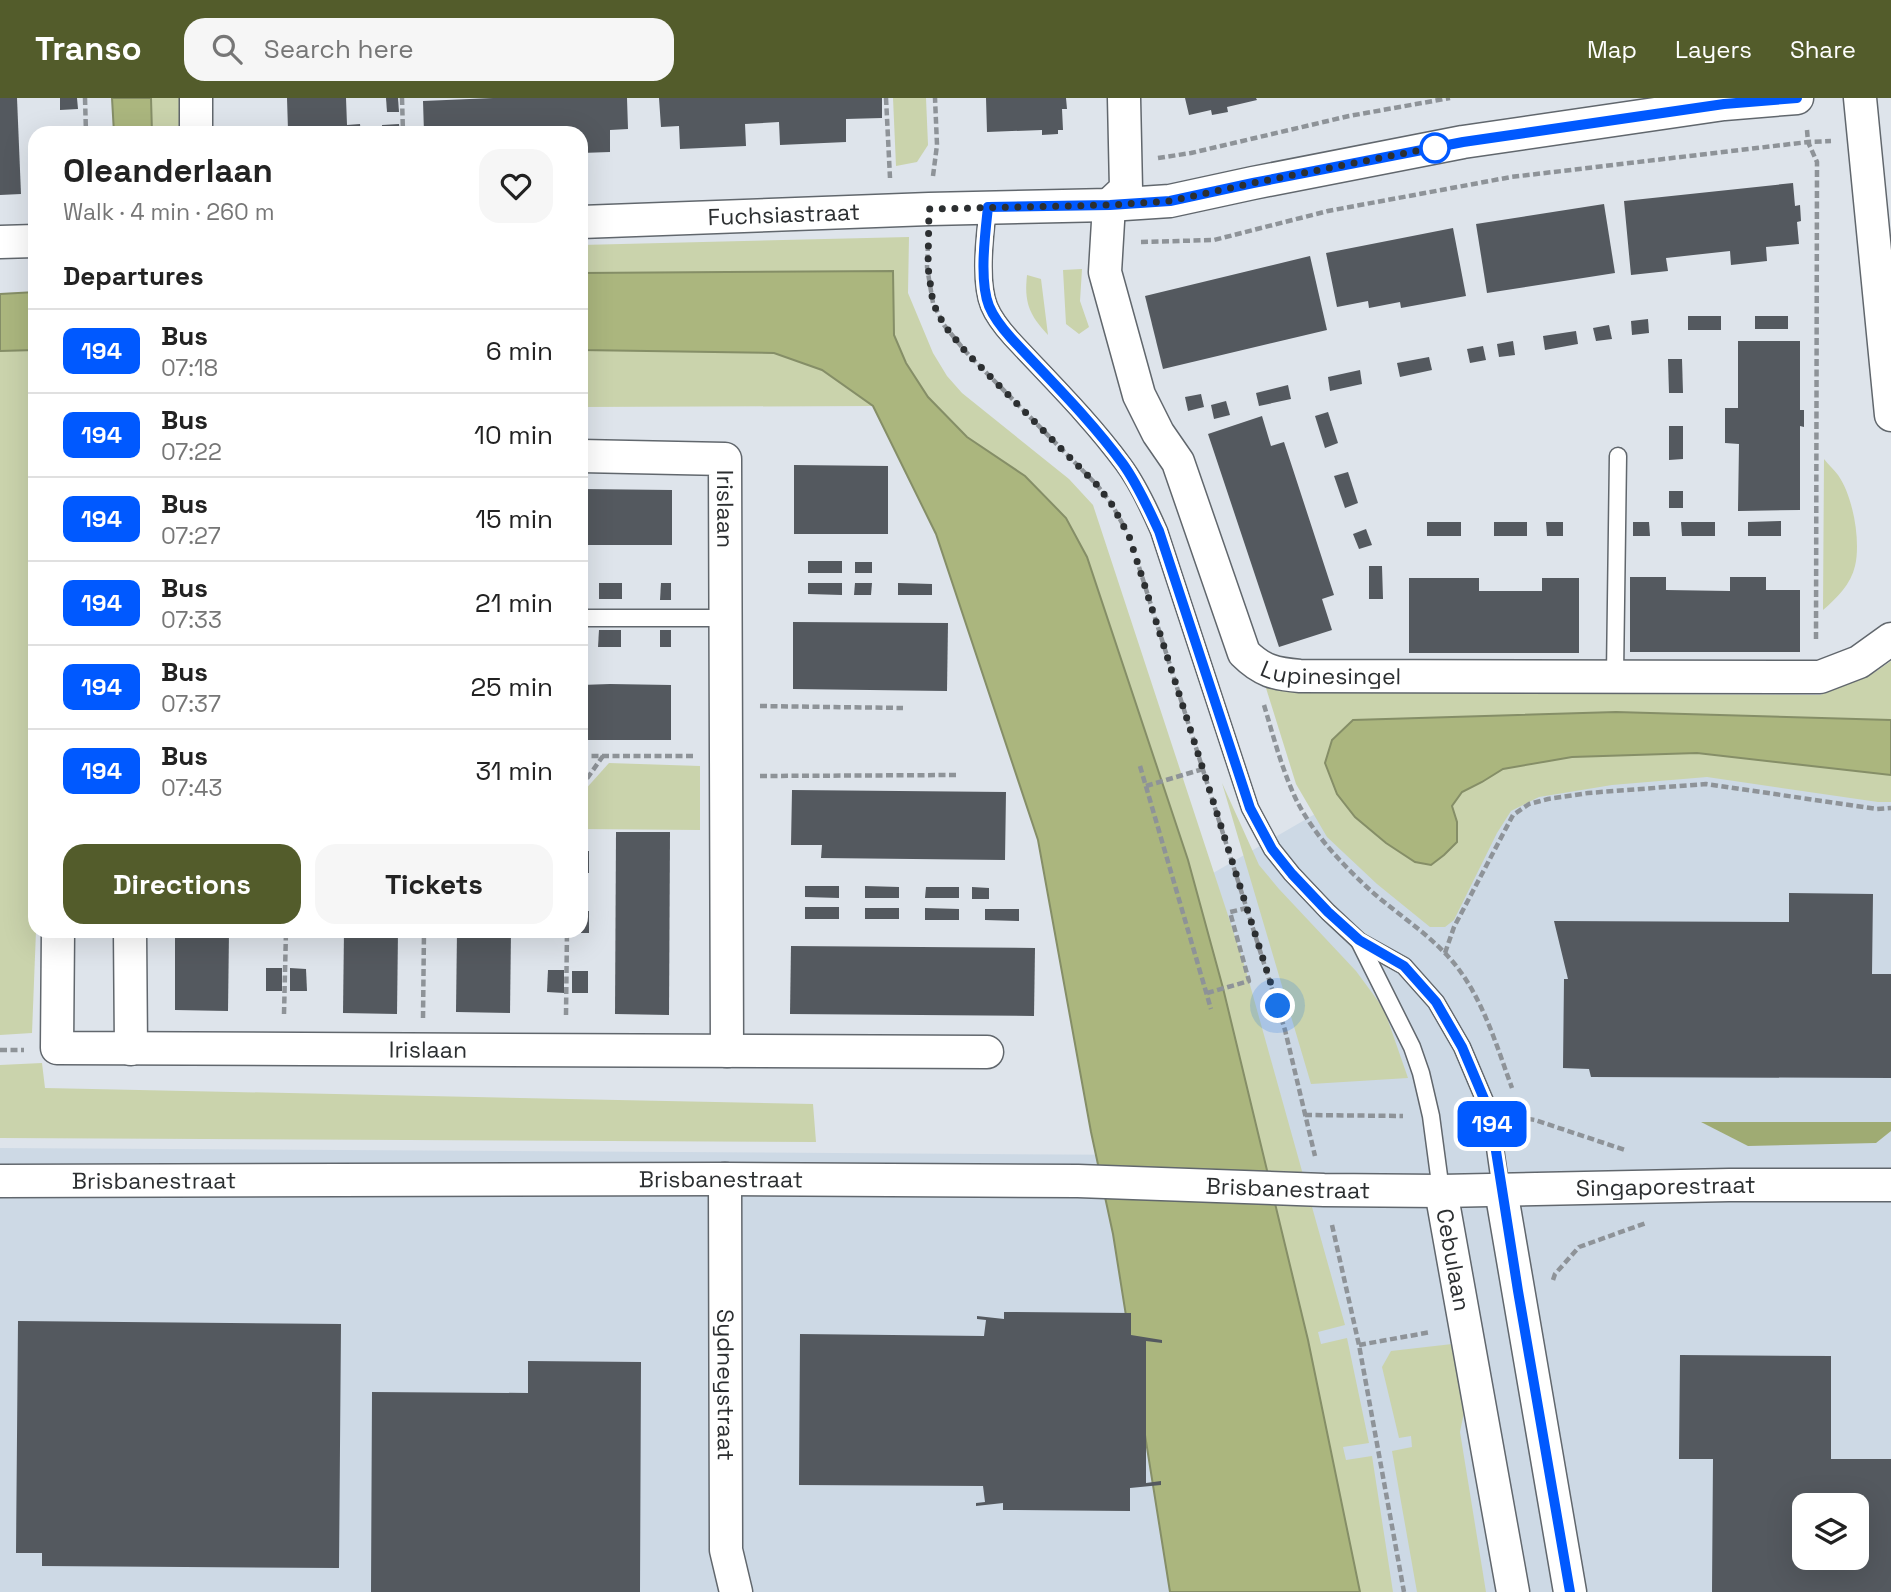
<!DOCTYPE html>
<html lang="en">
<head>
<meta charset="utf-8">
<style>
	body { margin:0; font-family:"Space Grotesk",sans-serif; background:#f6f6f6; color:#222; height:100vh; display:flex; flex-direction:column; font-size:26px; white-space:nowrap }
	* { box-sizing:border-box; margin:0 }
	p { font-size:23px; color:#767676 }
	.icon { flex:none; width:38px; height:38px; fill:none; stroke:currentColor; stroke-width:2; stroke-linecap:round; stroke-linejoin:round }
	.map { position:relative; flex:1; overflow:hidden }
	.details { position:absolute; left:28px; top:28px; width:560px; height:812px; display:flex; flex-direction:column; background:#fff; border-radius:21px; box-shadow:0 7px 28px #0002 }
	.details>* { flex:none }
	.badge { padding:0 14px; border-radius:10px; font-size:24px; line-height:46px }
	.fabs { position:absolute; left:1792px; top:1395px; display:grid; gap:14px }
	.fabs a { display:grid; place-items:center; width:77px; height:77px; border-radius:14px; background:#fff; box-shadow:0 7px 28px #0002; font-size:35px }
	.you { position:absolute; width:35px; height:35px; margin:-18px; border:5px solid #fff; border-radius:50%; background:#1a73e8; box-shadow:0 0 0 10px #1a73e833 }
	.map>.badge { position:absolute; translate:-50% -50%; box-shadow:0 0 0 4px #fff }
	h2 { padding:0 35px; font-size:26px; line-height:63px }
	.round { display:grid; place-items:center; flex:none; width:74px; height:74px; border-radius:21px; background:#f6f6f6 }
	.head { display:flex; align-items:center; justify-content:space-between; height:119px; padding:0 35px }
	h1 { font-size:33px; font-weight:600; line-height:52px }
	.button { display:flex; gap:14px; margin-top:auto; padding:14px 35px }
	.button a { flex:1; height:80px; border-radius:21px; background:#535c2b; color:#fff; font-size:28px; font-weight:600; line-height:80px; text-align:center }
	.button a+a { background:#f6f6f6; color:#222 }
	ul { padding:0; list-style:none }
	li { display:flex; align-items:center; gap:21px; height:84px; padding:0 35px; border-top:2px solid #e0e0e0 }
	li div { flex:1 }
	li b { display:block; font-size:26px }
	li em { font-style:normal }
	li .badge { min-width:77px; font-weight:700; text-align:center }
	header { display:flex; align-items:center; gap:42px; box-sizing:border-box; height:98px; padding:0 35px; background:#535c2b; color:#fff }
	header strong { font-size:33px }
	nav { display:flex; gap:38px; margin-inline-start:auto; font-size:24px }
	.search { width:490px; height:63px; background:#f6f6f6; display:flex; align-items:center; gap:18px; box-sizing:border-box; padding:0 24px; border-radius:21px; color:#767676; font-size:26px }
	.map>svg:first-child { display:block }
</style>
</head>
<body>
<header>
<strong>Transo</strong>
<div class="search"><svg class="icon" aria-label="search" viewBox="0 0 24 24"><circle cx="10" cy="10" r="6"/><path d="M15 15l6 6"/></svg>Search here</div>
<nav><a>Map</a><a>Layers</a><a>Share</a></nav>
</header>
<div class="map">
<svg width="1891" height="1494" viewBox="0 0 1891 1494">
	<rect width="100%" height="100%" fill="#dee4eb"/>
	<!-- built -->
	<path fill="#cdd9e5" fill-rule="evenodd" d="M1891 606V1494H0V1050L1158 1057 1137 819 1393 671ZM1804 1407H1857V1460H1804Z"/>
	<!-- green -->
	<g fill="#cad3ac">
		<path d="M151 0H186L187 35H152Z"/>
		<path d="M893 0H926L928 47 917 64 896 68Z"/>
		<path d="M909 139 908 195 933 255 947 278 962 295 1069 381 1093 407 1245 869 1345 1227 1318 1234 1321 1246 1347 1240 1369 1345 1343 1349 1346 1362 1372 1358 1393 1494H1360L1308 1242 1188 762 1087 459 1025 378 967 339 928 299 906 265 894 237 892 174 581 175V147Z"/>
		<path d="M1082 171 1080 203 1089 229 1079 236 1066 226 1063 172Z"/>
		<path d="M1027 177 1041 181 1048 237C1029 217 1024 204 1027 177Z"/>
		<path d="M35 252 36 833 32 935 0 937V253Z"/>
		<path d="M581 252 774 255 822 272 873 308 581 309Z"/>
		<path d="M1824 361C1828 366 1834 372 1838 377 1853 398 1861 443 1855 468 1851 486 1837 500 1823 512Z"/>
		<path d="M1891 563V622L1616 614 1353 622 1355 719 1415 764 1431 767 1457 724 1452 708 1461 694 1482 684 1503 671 1572 659 1697 655 1891 677V704H1878L1707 679 1612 687 1539 699 1511 713 1497 735 1454 822 1445 829H1430L1377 786 1327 739 1296 686 1266 590 1369 589 1425 595 1820 597 1875 574Z"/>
		<path d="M609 665 700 668V732L581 731V706L583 694Z"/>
		<path d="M1222 685 1259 767 1279 791 1356 873 1384 911 1408 980 1311 986Z"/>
		<path d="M42 965 45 990 813 1006 816 1044 0 1040V967Z"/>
		<path d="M1461 1245 1467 1300 1460 1334 1486 1494H1417L1392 1353 1412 1349 1411 1338 1399 1340 1382 1269 1391 1253Z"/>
	</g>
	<!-- forest -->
	<path fill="#9fab73" d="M1701 1024H1891V1033L1876 1045 1748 1048Z"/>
	<!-- water -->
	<g fill="#abb67e" stroke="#858e67" stroke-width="2">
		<path d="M112 0H151L152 35H114Z"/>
		<path d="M893 173 894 237 906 265 928 299 967 339 1025 378 1066 420 1087 459 1188 762 1223 890 1308 1242 1360 1494H1170L1113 1136 1091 1034 1038 742 936 436 873 308 822 272 774 255 581 252V175Z"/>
		<path d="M35 194V252L0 253V196Z"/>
		<path d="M1616 614 1891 622V677L1697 655 1572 659 1503 671 1482 684 1462 694 1452 708 1457 724V744L1444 757 1431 767 1415 764 1386 745 1355 719 1337 696 1325 665 1332 642 1353 622Z"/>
	</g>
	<!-- building -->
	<g fill="#54595f" fill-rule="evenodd">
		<path d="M0 0H17L21 96 0 97Z"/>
		<path d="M60 0H77L78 11 60 12Z"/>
		<path d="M287 0H346L347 27 360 26 361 35H291V32H288Z"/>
		<path d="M386 0H398L399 14H387Z"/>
		<path d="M493 0H627L628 31 610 32V54L581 55V35H424L423 3Z"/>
		<path d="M659 0H882V20L846 21V44L780 47 779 24 745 26 746 48 680 51 679 28 661 29Z"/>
		<path d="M986 0H1066L1067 11H1062L1063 32H1058V36L1042 37V32L987 34Z"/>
		<path d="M1185 0H1256L1257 2 1227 9 1228 14 1212 17 1211 12 1189 17Z"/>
		<path d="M399 26 400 35H382V27Z"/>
		<path d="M1793 85 1795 108 1800 107 1801 123 1797 124 1799 146 1766 149 1767 163 1731 167 1730 153 1666 160 1668 173 1631 177 1624 103Z"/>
		<path d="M1604 106 1615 175 1487 195 1476 126Z"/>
		<path d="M1453 130 1466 198 1401 210 1400 204 1369 210 1368 203 1337 209 1326 155Z"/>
		<path d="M1310 158 1327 232 1163 271 1145 198Z"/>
		<rect x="1688" y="218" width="33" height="14"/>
		<rect x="1755" y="218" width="33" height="13"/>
		<path d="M1648 221 1649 235 1632 237 1631 223Z"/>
		<path d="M1609 227 1612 241 1596 243 1593 230Z"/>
		<path d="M1576 233 1578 246 1545 252 1543 238Z"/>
		<path d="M1513 243 1515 257 1499 259 1497 246Z"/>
		<path d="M1738 243H1800V312H1804V329L1800 328V412L1738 413 1739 346 1725 345V310H1738Z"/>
		<path d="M1483 248 1486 262 1470 265 1467 251Z"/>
		<path d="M1429 259 1432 272 1400 279 1397 265Z"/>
		<path d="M1668 261H1682L1683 295H1669Z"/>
		<path d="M1360 272 1362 286 1330 293 1328 279Z"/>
		<path d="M1288 287 1291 301 1259 308 1256 295Z"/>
		<path d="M1201 296 1204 309 1188 313 1185 299Z"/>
		<path d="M1226 303 1230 317 1214 321 1211 307Z"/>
		<path d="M1328 314 1338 345 1325 350 1315 318Z"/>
		<path d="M1262 318 1271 348 1284 344 1334 497 1322 501 1332 532 1279 549 1208 336Z"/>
		<path d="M1669 328H1683V361L1669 362Z"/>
		<path d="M794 367 888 368V436H794Z"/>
		<path d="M1348 374 1358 405 1345 410 1334 378Z"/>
		<path d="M581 391 672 392V447H581Z"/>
		<rect x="1669" y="393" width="14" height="17"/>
		<path d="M1781 423V438H1748V424Z"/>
		<rect x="1427" y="424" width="34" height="14"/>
		<rect x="1494" y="424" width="33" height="14"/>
		<path d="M1546 424H1563V438H1547Z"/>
		<path d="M1633 424H1649L1650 438H1633Z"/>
		<path d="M1681 424H1715V438H1682Z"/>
		<path d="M1366 431 1372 447 1359 451 1353 436Z"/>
		<rect x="808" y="463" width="34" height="12"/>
		<rect x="855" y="464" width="17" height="11"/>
		<path d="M1369 468H1382L1383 501H1369Z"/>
		<path d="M1630 479H1666V492L1730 493V479H1766V492H1800V554H1630Z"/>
		<path d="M1409 480H1479V493H1542V480H1579V555H1409Z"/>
		<rect x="599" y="485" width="23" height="16"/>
		<path d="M661 485H671V502H660Z"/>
		<path d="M808 485H842V497L808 496Z"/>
		<path d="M855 485H872L871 497H854Z"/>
		<path d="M898 485 932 486V497H898Z"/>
		<path d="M793 524 948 525 947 593 793 591Z"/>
		<path d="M599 532H621V549H598Z"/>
		<rect x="660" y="532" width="11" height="17"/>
		<path d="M610 586 671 587V642H581V587Z"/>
		<path d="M792 692 1006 694 1005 762 821 760 822 747H791Z"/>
		<path d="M616 734H670L669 917 615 916Z"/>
		<rect x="581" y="753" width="8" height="22"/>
		<path d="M805 788H839V800L805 799Z"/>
		<path d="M865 788 899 789V800H865Z"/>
		<path d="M926 789H959V800H925Z"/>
		<path d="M972 789 989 790V801H972Z"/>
		<path d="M1789 795 1873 796 1872 876H1891V980L1591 979 1589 971 1563 970 1564 881H1568L1554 823 1789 824Z"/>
		<rect x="805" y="809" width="34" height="12"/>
		<rect x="865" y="810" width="34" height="11"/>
		<path d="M925 810 959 811V822H925Z"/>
		<path d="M985 811H1019V823L985 822Z"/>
		<rect x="581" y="813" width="8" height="22"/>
		<path d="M175 833H229L228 913 175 912Z"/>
		<path d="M344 833H398L397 916 343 915Z"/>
		<path d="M457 833H511L510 915 456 914Z"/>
		<path d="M791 848 1035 850 1034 918 790 916Z"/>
		<rect x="266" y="870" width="16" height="23"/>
		<path d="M290 870 306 871 307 893H290Z"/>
		<path d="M548 872H564V895L547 894Z"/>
		<rect x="572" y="873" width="16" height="22"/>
		<path d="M1004 1214 1131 1215V1237L1162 1242V1245L1146 1243V1385L1161 1383V1387L1130 1390V1413L1003 1412V1405L976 1408V1405L985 1404 983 1388 799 1387 800 1236 984 1238 986 1222 977 1221V1218L1004 1221Z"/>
		<path d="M18 1223 341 1226 339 1470 42 1468V1455H16Z"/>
		<path d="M1680 1257 1831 1258V1361H1891V1494H1712L1713 1361H1679ZM1804 1407H1857V1460H1804Z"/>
		<path d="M528 1263 641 1264 640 1494H371L372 1294 528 1295Z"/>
	</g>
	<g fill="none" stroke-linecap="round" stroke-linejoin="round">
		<defs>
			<g id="service">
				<path d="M988 109C985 136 979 183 989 208 994 220 1002 230 1011 240 1049 281 1090 321 1123 366 1138 386 1149 410 1159 433L1250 710 1272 751 1292 776 1328 814 1359 843 1404 868 1436 904 1462 949 1490 1015 1501 1092"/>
				<path d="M581 520H725"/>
				<path d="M1615 577 1618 358"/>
				<path d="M1359 843 1412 949 1421 975 1431 1018 1441 1093"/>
			</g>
			<g id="minor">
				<path d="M196 0V35"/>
				<path id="s1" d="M1124 0 1126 91 1109 107 1105 174 1139 297 1158 335 1178 364 1244 555C1262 573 1275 576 1300 578L1820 579 1859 564 1891 541"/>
				<path d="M1860 0 1891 317"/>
				<path id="s2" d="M581 124 929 111 1109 107 1170 103 1253 85 1463 44 1724 6 1797 0"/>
				<path d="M0 144 35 143"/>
				<path id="s3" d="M581 358 725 361 727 953"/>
				<path id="s4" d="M58 833 57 950 987 954"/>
				<path d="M130 833 131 951"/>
				<path id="s5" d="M725 1081 726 1452 736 1494"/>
				<path id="s6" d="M0 1083 725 1081 1078 1083 1324 1092 1441 1093 1729 1087H1891"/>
				<path d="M1501 1092 1570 1494"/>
				<path id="s7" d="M1441 1093 1513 1494"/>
			</g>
		</defs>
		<!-- service casing -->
		<use href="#service" stroke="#61676d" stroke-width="19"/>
		<!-- minor casing -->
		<use href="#minor" stroke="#61676d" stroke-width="35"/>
		<!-- path -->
		<g stroke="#8e9398" stroke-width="4.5" stroke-dasharray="7 3.5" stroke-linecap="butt">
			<path d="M85 0 86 35"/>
			<path d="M402 0 403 35"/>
			<path d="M886 0 890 80"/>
			<path d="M1807 32 1808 44 1817 64 1816 543"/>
			<path d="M1158 60 1191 55 1349 18 1450 0"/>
			<path d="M933 78 937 47 935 0"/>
			<path d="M1141 144 1214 142 1328 113 1511 79 1808 44 1831 43"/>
			<path d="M928 146 927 169 933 205 944 227 965 253 1096 386 1111 405 1126 432"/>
			<path d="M1139 469 1285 932 1315 1058"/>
			<path d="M1264 607C1273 637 1281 668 1294 697 1311 734 1341 765 1370 792 1399 818 1433 838 1457 869 1484 904 1497 949 1512 990"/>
			<path d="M760 608 903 610"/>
			<path d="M581 658H693"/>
			<path d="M1140 668 1211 911"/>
			<path d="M760 678 958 677"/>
			<path d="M1146 688 1203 671"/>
			<path d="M581 689 603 658"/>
			<path d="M1445 855 1454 829 1513 717 1529 706 1548 701 1588 695 1706 686 1877 711 1891 710"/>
			<path d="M1207 895 1249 883 1230 814 1247 810"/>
			<path d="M284 916 286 833"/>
			<path d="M566 917 567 833"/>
			<path d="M423 920 424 833"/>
			<path d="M0 952H24"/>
			<path d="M1305 1017 1403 1018"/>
			<path d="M1517 1019 1535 1022 1625 1052"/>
			<path d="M1332 1127 1359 1247 1404 1494"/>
			<path d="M1553 1182 1555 1176 1579 1149 1646 1125"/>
			<path d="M1359 1247 1431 1234"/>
		</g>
		<!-- service -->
		<use href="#service" stroke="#fff" stroke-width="16"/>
		<!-- minor -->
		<use href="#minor" stroke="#fff" stroke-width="32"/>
	</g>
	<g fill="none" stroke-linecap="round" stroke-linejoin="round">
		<defs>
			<path id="line" d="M1570 1494 1518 1193 1490 1015 1462 949 1436 904 1404 868 1359 842 1328 814 1292 776 1272 751 1250 710 1159 433C1148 410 1138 387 1123 366 1090 321 1049 281 1011 240 1002 230 994 220 989 208 979 183 985 137 988 109L1110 107 1170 103 1253 85 1463 44 1724 6 1797 0"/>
		</defs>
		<!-- line casing -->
		<use href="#line" stroke="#fff" stroke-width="16"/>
		<!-- line -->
		<use href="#line" stroke="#0059ff" stroke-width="10"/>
		<!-- walk -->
		<path stroke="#2c2f31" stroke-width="7" stroke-dasharray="0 12.6" d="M1278 908 1129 438 1111 405 1096 386 965 253 944 227 933 205 928 169 929 111 1110 107 1170 103 1253 85 1441 48 1435 50"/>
	</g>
	<!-- markers -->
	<circle fill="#fff" stroke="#0059ff" stroke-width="3.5" cx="1435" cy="50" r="14"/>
	<g text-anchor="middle" stroke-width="7" stroke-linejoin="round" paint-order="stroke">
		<!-- street labels -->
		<g font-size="23" fill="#2c2f31" stroke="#dee4eb">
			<text dy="8" stroke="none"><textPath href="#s2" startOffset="203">Fuchsiastraat</textPath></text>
			<text dy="8" stroke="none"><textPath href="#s3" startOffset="194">Irislaan</textPath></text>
			<text dy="8" stroke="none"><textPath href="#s1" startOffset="682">Lupinesingel</textPath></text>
			<text dy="8" stroke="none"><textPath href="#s4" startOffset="488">Irislaan</textPath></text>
			<text dy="8" stroke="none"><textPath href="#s6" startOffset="721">Brisbanestraat</textPath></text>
			<text dy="8" stroke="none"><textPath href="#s6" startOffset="154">Brisbanestraat</textPath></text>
			<text dy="8" stroke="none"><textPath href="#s6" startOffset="1288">Brisbanestraat</textPath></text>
			<text dy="8" stroke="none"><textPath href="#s6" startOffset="1666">Singaporestraat</textPath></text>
			<text dy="8" stroke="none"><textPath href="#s7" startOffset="70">Cebulaan</textPath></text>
			<text dy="8" stroke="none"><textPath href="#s5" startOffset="206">Sydneystraat</textPath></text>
		</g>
	</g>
</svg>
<div class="fabs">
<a><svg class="icon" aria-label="layers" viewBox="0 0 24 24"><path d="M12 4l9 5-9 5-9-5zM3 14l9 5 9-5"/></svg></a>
</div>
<div class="you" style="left:1278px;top:908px"></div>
<b class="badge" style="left:1492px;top:1026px;background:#0059ff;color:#fff">194</b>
<section class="details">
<div class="head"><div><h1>Oleanderlaan</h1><p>Walk · 4 min · 260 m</p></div><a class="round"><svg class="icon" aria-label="heart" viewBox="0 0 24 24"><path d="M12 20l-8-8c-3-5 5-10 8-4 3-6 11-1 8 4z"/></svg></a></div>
<h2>Departures</h2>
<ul>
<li><span class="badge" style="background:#0059ff;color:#fff">194</span><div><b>Bus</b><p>07:18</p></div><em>6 min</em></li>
<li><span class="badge" style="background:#0059ff;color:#fff">194</span><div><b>Bus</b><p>07:22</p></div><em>10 min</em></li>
<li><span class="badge" style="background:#0059ff;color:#fff">194</span><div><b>Bus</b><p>07:27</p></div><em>15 min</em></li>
<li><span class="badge" style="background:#0059ff;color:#fff">194</span><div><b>Bus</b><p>07:33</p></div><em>21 min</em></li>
<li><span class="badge" style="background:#0059ff;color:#fff">194</span><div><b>Bus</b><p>07:37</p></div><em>25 min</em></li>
<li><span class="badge" style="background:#0059ff;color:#fff">194</span><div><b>Bus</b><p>07:43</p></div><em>31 min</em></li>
</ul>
<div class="button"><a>Directions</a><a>Tickets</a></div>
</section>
</div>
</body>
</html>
